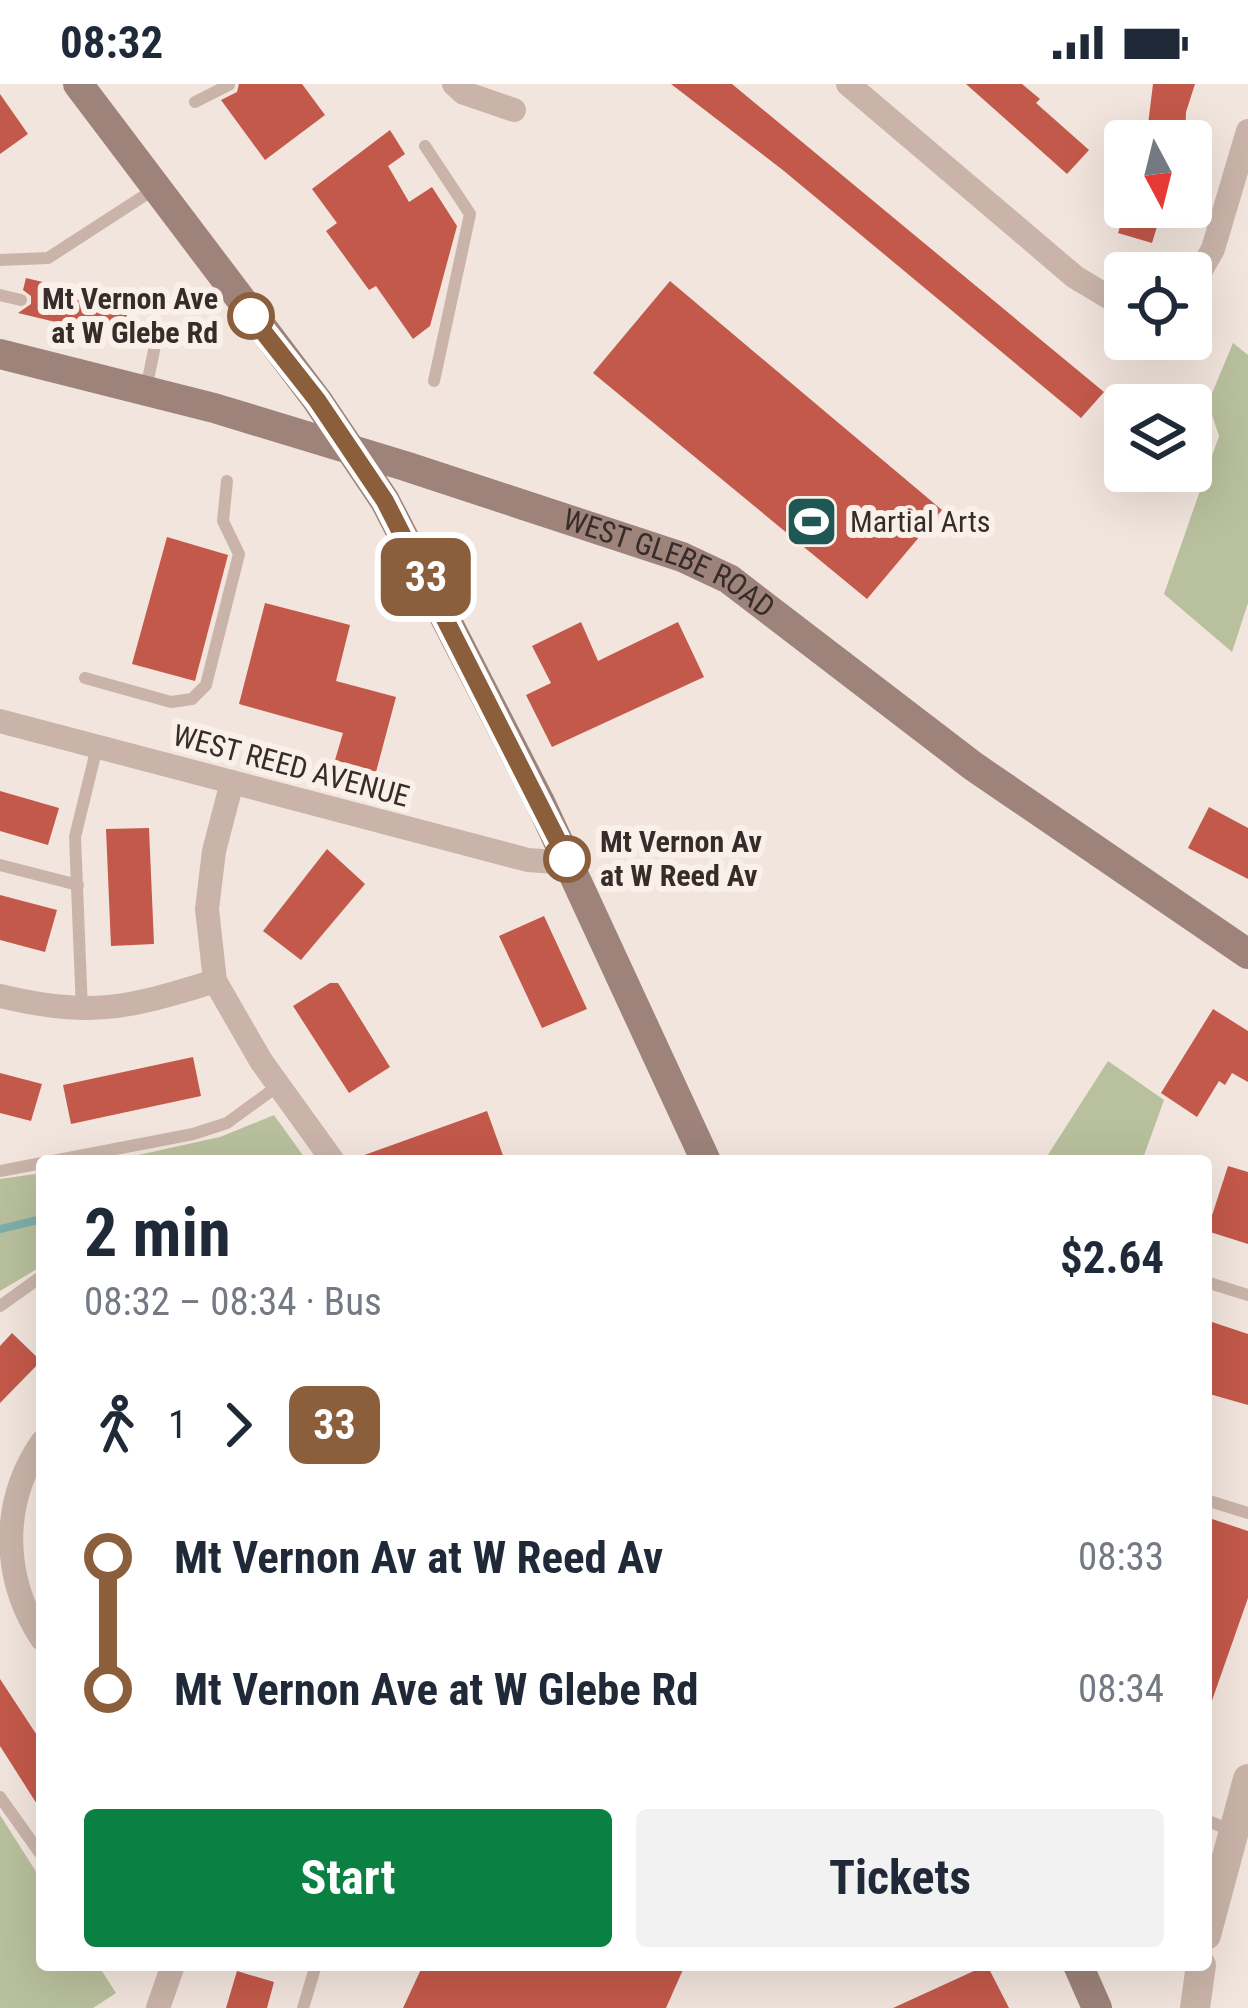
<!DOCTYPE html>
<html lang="en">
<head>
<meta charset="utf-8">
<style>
	body { margin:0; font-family:"Roboto Condensed",sans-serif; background:#f2f2f3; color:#1f2937; height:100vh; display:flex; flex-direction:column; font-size:45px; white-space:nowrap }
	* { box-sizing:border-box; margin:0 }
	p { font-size:39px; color:#747a83 }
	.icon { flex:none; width:66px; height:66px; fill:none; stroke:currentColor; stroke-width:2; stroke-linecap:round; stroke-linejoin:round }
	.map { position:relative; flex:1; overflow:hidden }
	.panel { position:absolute; left:36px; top:1071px; width:1176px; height:816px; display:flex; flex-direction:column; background:#fff; border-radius:12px; box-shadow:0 12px 48px #0002 }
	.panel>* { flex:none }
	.badge { padding:0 24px; border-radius:18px; font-size:42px; line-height:78px }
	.needle { width:78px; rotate:173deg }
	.tools { position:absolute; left:1104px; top:36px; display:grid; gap:24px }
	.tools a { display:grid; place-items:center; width:108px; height:108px; border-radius:12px; background:#fff; box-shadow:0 12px 48px #0002; font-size:60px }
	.map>.badge { position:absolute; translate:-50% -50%; box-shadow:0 0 0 6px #fff }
	.legs { display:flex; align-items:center; gap:18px; height:132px; padding:0 48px; font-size:39px }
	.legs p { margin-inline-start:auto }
	.headline { display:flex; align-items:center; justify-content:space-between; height:204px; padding:0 48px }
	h1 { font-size:66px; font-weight:700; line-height:90px }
	.cta { display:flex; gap:24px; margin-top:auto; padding:24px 48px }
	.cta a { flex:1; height:138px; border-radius:12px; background:#0b8043; color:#fff; font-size:48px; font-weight:700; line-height:138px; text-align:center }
	.cta a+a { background:#f2f2f3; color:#1f2937 }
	ul { padding:0 48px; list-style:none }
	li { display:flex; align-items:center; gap:42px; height:132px; font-size:45px }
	li i { display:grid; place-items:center; width:18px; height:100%; margin:0 15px; background:currentColor }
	li i::after { content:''; width:30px; height:30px; margin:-15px; border:9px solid; border-radius:50%; background:#fff }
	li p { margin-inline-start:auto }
	li:first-child i { background:linear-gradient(#0000 50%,currentColor 0) }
	li:last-child i { background:linear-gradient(currentColor 50%,#0000 0) }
	.status { display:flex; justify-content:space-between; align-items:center; height:84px; padding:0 60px; background:#fff; direction:ltr }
	.status svg { height:33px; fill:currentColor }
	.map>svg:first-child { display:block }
</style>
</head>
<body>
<div class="status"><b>08:32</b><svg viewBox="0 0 49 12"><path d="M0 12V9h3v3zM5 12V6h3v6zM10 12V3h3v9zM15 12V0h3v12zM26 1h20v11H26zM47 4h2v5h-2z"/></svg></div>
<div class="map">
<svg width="1248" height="1924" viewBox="0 0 1248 1924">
	<rect width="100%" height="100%" fill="#f2e5dd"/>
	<!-- green -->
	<g fill="#b9c09d">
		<path d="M1233 259 1248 271V519L1232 568 1164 510 1219 352 1208 319Z"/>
		<path d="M1108 977 1164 1016 1142 1077H1044Z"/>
		<path d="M274 1031 307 1077H111L220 1053Z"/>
		<path d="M42 1089V1182L0 1207V1095Z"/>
		<path d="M0 1731 42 1797V1881H98L116 1909 93 1924H0Z"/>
	</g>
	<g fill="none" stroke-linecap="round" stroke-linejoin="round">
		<!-- stream -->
		<path stroke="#7daeaa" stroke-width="8" d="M0 1145 42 1135"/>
	</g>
	<!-- building -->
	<g fill="#c3594a">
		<path d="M239 0H302L325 31 265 76 221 16 237 8Z"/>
		<path d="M671 0H732L1104 308 1081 334 784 87Z"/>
		<path d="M966 0H1022L1040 15 1036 19 1089 66 1067 90Z"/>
		<path d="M1153 0H1195L1186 28 1185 57H1146Z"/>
		<path d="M0 10 28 50 0 70Z"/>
		<path d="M390 46 405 70 388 82 409 118 432 103 457 142 430 242 413 255 376 202 369 206 326 147 337 139 312 105Z"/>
		<path d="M1126 123H1163L1152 159 1118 149Z"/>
		<path d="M26 194 130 219 126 235 114 242 118 253 18 229 31 220V212L23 206Z"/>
		<path d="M670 197 942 426 867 515 593 289Z"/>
		<path d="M167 453 228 471 195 597 132 580Z"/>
		<path d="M265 519 350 541 336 597 396 613 376 688 335 676 343 649 239 620Z"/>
		<path d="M581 538 598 577 678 538 704 593 552 663 526 611 551 599 532 562Z"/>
		<path d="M0 707 59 724 48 761 0 747Z"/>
		<path d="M1209 723 1248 744V795L1188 764Z"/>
		<path d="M149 744 154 860 111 862 106 745Z"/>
		<path d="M327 765 365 800 301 876 263 847Z"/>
		<path d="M0 811 57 826 45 868 0 856Z"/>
		<path d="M544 832 587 925 542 944 499 852Z"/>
		<path d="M330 899H338L390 983 349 1009 293 922Z"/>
		<path d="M1213 925 1248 947V998L1232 989 1225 1001 1219 997 1197 1033 1161 1009Z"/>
		<path d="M193 973 201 1012 71 1040 63 1001Z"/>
		<path d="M0 989 42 1000 31 1037 0 1029Z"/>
		<path d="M487 1027 505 1077H356V1074Z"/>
		<path d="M1228 1082 1248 1088V1160L1207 1147Z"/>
		<path d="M1206 1236 1248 1250V1321L1206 1309Z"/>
		<path d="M12 1249 41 1277 0 1319V1262Z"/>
		<path d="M1206 1433 1248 1447V1514L1209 1625H1206Z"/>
		<path d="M0 1595 42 1659V1728L0 1662Z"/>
		<path d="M423 1881H685L666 1924H403Z"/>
		<path d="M987 1881 1009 1924H893Z"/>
		<path d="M237 1887 274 1898 267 1924H226Z"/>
	</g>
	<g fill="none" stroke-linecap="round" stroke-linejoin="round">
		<!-- service -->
		<g stroke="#cab4a9" stroke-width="12">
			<path d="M195 18 229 1"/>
			<path d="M425 62 470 130 434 297"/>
			<path d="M0 176 48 174 153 106"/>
			<path d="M0 211 21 216"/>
			<path d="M124 245 157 252 146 305"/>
			<path d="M85 594 171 618 192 615 206 601 239 470 223 437 227 397"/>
			<path d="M0 781 78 801"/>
			<path d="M82 927 75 753 97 663"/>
			<path d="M53 1077 193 1050 227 1039 278 1002"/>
			<path d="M0 1087 42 1079"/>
			<path d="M1206 1198 1248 1211"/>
			<path d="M0 1222 42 1192"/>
			<path d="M1206 1416 1248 1429"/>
			<path d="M0 1713 42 1772"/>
			<path d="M1206 1736 1232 1747"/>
			<path d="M303 1924 316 1881"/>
		</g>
		<!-- minor -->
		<g stroke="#cab4a9" stroke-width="24">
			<path d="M454 0 464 9 514 26"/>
			<path d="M848 0 1075 193 1125 223"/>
			<path d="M1191 204 1213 165 1248 47"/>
			<path d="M0 637 528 776 569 779"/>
			<path d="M232 698 214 767 207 825 215 897 261 977 333 1077"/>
			<path d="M0 912C89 934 129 924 215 897"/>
			<path d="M42 1358C0 1419 2 1494 42 1555"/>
			<path d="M158 1924 173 1881"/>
		</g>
		<!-- tertiary -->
		<g stroke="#cab4a9" stroke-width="30">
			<path d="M1206 1851 1248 1695"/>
			<path d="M1195 1924 1201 1881"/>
		</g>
		<!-- secondary -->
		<g stroke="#9d837a" stroke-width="30">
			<path d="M78 0 317 316 385 417 540 718 706 1077"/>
			<path id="s1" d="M0 270 214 324 405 382 682 473 729 495 973 682 1248 870"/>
			<path d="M1078 1881 1097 1924"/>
		</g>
	</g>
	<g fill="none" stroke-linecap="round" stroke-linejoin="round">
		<defs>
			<path id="line-1" d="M251 232 317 316 385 417 567 775"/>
		</defs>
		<!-- line-1 casing -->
		<use href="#line-1" stroke="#fff" stroke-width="27"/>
		<!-- line-1 -->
		<use href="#line-1" stroke="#8b5e3c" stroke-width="18"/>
	</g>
	<!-- icons -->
	<defs>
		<symbol id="stadium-square" viewBox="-11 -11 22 22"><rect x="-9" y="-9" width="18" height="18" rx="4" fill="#1f5755" stroke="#f9f0e9"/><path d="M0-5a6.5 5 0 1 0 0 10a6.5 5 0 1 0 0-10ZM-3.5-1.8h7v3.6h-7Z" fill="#fff"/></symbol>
	</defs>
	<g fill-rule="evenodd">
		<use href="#stadium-square" x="782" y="408" width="59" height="59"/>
	</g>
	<!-- markers -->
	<g fill="#fff" stroke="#8b5e3c" stroke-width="6">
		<circle cx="251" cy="232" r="21"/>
		<circle cx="567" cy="775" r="21"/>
	</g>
	<g text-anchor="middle" stroke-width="12" stroke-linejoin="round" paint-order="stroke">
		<!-- stop labels -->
		<g font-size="30" font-weight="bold" fill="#372c29" stroke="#f9f0e9" text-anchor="end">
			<text x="218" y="225">Mt Vernon Ave<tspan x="218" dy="34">at W Glebe Rd</tspan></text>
			<text x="600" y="768" text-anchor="start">Mt Vernon Av<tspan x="600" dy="34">at W Reed Av</tspan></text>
		</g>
		<!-- poi labels -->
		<g font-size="30" fill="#372c29" stroke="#f9f0e9" text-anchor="start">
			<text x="850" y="448">Martial Arts</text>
		</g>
		<!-- street labels -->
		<g font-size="30" fill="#372c29" stroke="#f9f0e9">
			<text dy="10" stroke="none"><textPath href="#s1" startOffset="702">WEST GLEBE ROAD</textPath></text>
			<text transform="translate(291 682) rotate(15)" y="10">WEST REED AVENUE</text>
		</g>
	</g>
</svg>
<div class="tools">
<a><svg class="needle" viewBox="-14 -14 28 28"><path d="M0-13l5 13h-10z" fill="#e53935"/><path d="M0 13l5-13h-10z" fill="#747a83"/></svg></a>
<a><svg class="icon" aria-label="locate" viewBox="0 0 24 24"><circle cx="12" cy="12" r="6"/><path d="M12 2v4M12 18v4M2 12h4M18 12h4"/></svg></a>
<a><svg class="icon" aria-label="layers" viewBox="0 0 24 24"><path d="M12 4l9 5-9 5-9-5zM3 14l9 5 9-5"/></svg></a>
</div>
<b class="badge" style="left:426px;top:493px;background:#8b5e3c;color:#fff">33</b>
<section class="panel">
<div class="headline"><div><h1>2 min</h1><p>08:32 – 08:34 · Bus</p></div><b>$2.64</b></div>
<div class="legs"><svg class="icon" aria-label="walk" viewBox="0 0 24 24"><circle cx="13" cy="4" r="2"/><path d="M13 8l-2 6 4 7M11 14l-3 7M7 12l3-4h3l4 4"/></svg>1<svg class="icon" aria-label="forward" viewBox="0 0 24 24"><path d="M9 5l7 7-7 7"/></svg><b class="badge" style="background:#8b5e3c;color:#fff">33</b></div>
<ul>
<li><i style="color:#8b5e3c"></i><b>Mt Vernon Av at W Reed Av</b><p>08:33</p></li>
<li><i style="color:#8b5e3c"></i><b>Mt Vernon Ave at W Glebe Rd</b><p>08:34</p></li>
</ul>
<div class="cta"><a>Start</a><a>Tickets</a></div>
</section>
</div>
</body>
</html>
